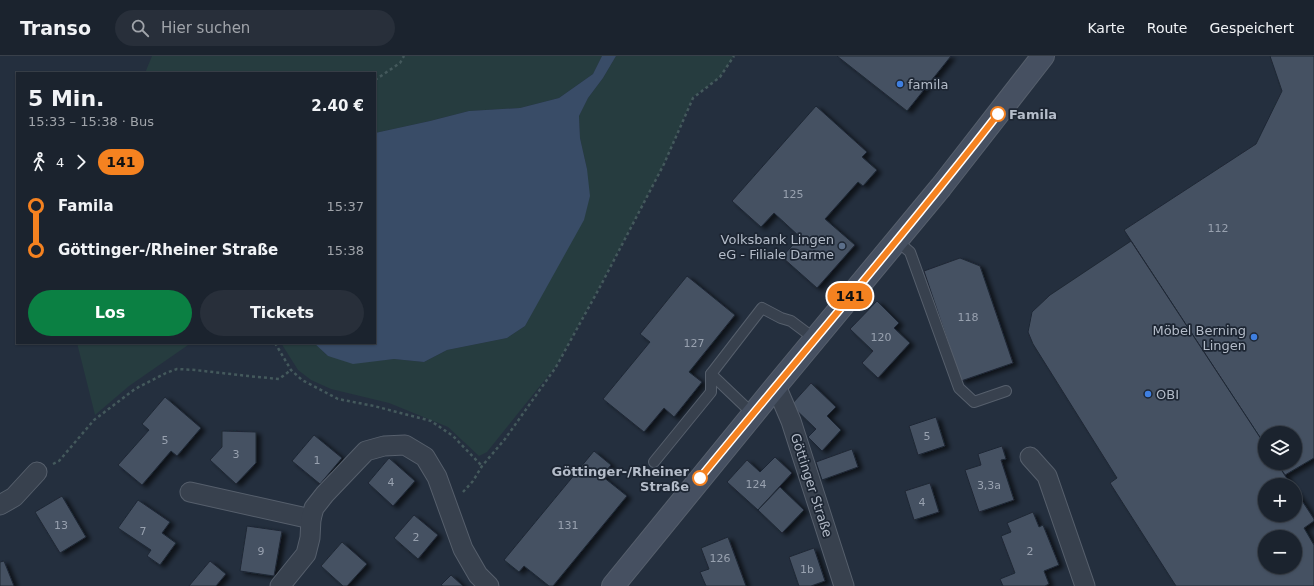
<!DOCTYPE html>
<html lang="de">
<head>
<meta charset="utf-8">
<style>
	body { margin:0; font-family:"DejaVu Sans",sans-serif; background:#282f3a; color:#f1f3f6; height:100vh; display:flex; flex-direction:column; font-size:15px; white-space:nowrap }
	* { box-sizing:border-box; margin:0 }
	p { font-size:13px; color:#a0a4aa }
	.icon { flex:none; width:22px; height:22px; fill:none; stroke:currentColor; stroke-width:2; stroke-linecap:round; stroke-linejoin:round }
	.map { position:relative; flex:1; overflow:hidden }
	.panel { position:absolute; left:16px; top:16px; width:360px; height:272px; display:flex; flex-direction:column; background:#1b232e; border-radius:0px; box-shadow:0 1px 3px #0004,0 0 0 1px #39404a }
	.panel>* { flex:none }
	.badge { padding:0 8px; border-radius:13px; font-size:14px; line-height:26px }
	.buttons { position:absolute; left:1258px; top:370px; display:grid; gap:8px }
	.buttons a { display:grid; place-items:center; width:44px; height:44px; border-radius:50%; background:#1b232e; box-shadow:0 1px 3px #0004,0 0 0 1px #39404a; font-size:20px }
	.map>.badge { position:absolute; translate:-50% -50%; box-shadow:0 0 0 2px #fff }
	.legs { display:flex; align-items:center; gap:6px; height:44px; padding:0 12px; font-size:13px }
	.legs p { margin-inline-start:auto }
	.overview { display:flex; align-items:center; justify-content:space-between; height:68px; padding:0 12px }
	h1 { font-size:22px; font-weight:600; line-height:30px }
	.cta { display:flex; gap:8px; margin-top:auto; padding:8px 12px }
	.cta a { flex:1; height:46px; border-radius:24px; background:#0b8043; color:#fff; font-size:16px; font-weight:600; line-height:46px; text-align:center }
	.cta a+a { background:#282f3a; color:#f1f3f6 }
	ul { padding:0 12px; list-style:none }
	li { display:flex; align-items:center; gap:14px; height:44px; font-size:15px }
	li i { display:grid; place-items:center; width:6px; height:100%; margin:0 5px; background:currentColor }
	li i::after { content:''; width:10px; height:10px; margin:-5px; border:3px solid; border-radius:50%; background:#1b232e }
	li p { margin-inline-start:auto }
	li:first-child i { background:linear-gradient(#0000 50%,currentColor 0) }
	li:last-child i { background:linear-gradient(currentColor 50%,#0000 0) }
	header { display:flex; align-items:center; gap:24px; box-sizing:border-box; height:56px; padding:0 20px; background:#1b232e; border-bottom:1px solid #39404a }
	header strong { font-size:19px }
	nav { display:flex; gap:22px; margin-inline-start:auto; font-size:14px }
	.search { width:280px; height:36px; background:#282f3a; display:flex; align-items:center; gap:10px; box-sizing:border-box; padding:0 14px; border-radius:22px; color:#a0a4aa; font-size:15px }
	.map>svg:first-child { display:block }
</style>
</head>
<body>
<header>
<strong>Transo</strong>
<div class="search"><svg class="icon" aria-label="search" viewBox="0 0 24 24"><circle cx="10" cy="10" r="6"/><path d="M15 15l6 6"/></svg>Hier suchen</div>
<nav><a>Karte</a><a>Route</a><a>Gespeichert</a></nav>
</header>
<div class="map">
<svg width="1314" height="530" viewBox="0 0 1314 530">
	<defs>
		<filter id="shadow"><feDropShadow dx="4.5" dy="2.5" stdDeviation="2" flood-color="#0009"/></filter>
	</defs>
	<rect width="100%" height="100%" fill="#242f3e"/>
	<!-- green -->
	<g fill="#263c3f">
		<path d="M152 0H602L593 18 559 42 520 52 469 55 430 65 375 77V17H145Z"/>
		<path d="M616 0H734L720 21 693 41 664 108 601 228 556 310 487 396 479 400 448 371 389 347 331 333 311 324 298 314 281 287H314L328 300 374 305 394 303 424 306 447 294 507 282 525 270 546 230 587 113 580 82 579 60 588 42 603 22Z"/>
		<path d="M77 287H191L129 330 95 359Z"/>
	</g>
	<!-- water -->
	<path fill="#394c67" d="M602 0H616L603 22 588 42 579 60 580 82 587 113 590 140 584 164 525 270 507 282 447 294 424 306 394 303 353 308 328 300 314 287H375V77L430 65 469 55 520 52 559 42 593 18Z"/>
	<!-- building -->
	<g fill="#455162" stroke="#1f2835" fill-rule="evenodd" filter="url(#shadow)">
		<path d="M837 0H951L907 55Z"/>
		<path d="M1270 0H1314V402L1285 419 1277 407H1295V377H1265V389L1124 174 1256 88 1282 35Z"/>
		<path d="M816 50 867 96 862 101 877 114 863 130 858 126 825 163 855 189 817 232 782 201 800 181 774 157 761 171 732 145Z"/>
		<path d="M1131 185 1265 389V407H1277L1291 429H1265V459H1295V434L1314 463V465L1304 472 1314 489V530H1176L1110 427 1117 422 1033 288 1028 276 1032 256 1050 239ZM1265 481H1295V511H1265Z"/>
		<path d="M960 202 980 210 1013 307 961 325 924 215Z"/>
		<path d="M687 220 735 259 689 316 702 326 674 361 664 352 644 376 603 343 650 286 640 278Z"/>
		<path d="M877 245 899 267 894 272 910 287 878 322 862 307 873 295 850 273Z"/>
		<path d="M811 327 836 351 827 360 841 374 822 395 808 381 816 373 791 349Z"/>
		<path d="M165 341 201 372 177 400 171 395 142 429 118 409 149 374 142 368Z"/>
		<path d="M936 361 945 390 918 399 909 370Z"/>
		<path d="M222 375 256 376V407L236 428 210 404 222 391Z"/>
		<path d="M314 379 342 402 320 428 292 405Z"/>
		<path d="M1002 390 1006 403 1001 404 1014 444 979 456 965 414 981 409 978 398Z"/>
		<path d="M852 393 858 411 822 424 816 406Z"/>
		<path d="M594 395 611 409 602 420 627 440 553 530H549L524 510 519 516 504 504Z"/>
		<path d="M775 401 792 417 758 454 727 426 747 404 760 416Z"/>
		<path d="M389 402 415 425 393 450 368 427Z"/>
		<path d="M930 427 939 456 914 464 905 435Z"/>
		<path d="M780 431 804 454 782 477 758 454Z"/>
		<path d="M62 440 86 481 60 497 35 456Z"/>
		<path d="M138 444 170 466 162 477 176 487 160 509 147 500 151 494 118 472Z"/>
		<path d="M1033 456 1039 471 1043 469 1059 509 1044 515 1049 528 1045 530H1003L1000 523 1015 517 1001 480 1011 476 1007 467Z"/>
		<path d="M414 459 438 479 418 503 394 482Z"/>
		<path d="M247 470 282 475 274 520 240 515Z"/>
		<path d="M728 481 746 530H706L700 516 709 513 701 492Z"/>
		<path d="M342 486 367 508 347 530H343L321 510Z"/>
		<path d="M814 492 825 525 811 530H799L789 501Z"/>
		<path d="M4 505 14 530H0V506Z"/>
		<path d="M210 505 226 518 216 530H189Z"/>
		<path d="M451 519 463 530H443L441 529Z"/>
	</g>
	<g fill="none" stroke-linecap="round" stroke-linejoin="round">
		<defs>
			<g id="lane">
				<path d="M896 184 910 196 959 332 974 346 1006 335"/>
				<path d="M711 318 753 358"/>
				<path d="M654 406 711 336V318L762 252 781 262 791 265 815 283"/>
			</g>
			<g id="street">
				<path d="M776 330 791 365 844 530"/>
				<path d="M1030 401 1047 420 1085 530"/>
				<path d="M190 436 311 463"/>
				<path d="M0 449 14 441 37 416"/>
				<path d="M280 530 306 498 310 482 311 463 314 452 325 438 366 395 384 390 405 389 425 401 437 421 463 493 478 519 489 530"/>
			</g>
			<path id="secondary" d="M613 530 776 330 941 131 1043 0"/>
		</defs>
		<!-- lane casing -->
		<use href="#lane" stroke="#565f6c" stroke-width="12"/>
		<!-- street casing -->
		<use href="#street" stroke="#565f6c" stroke-width="21"/>
		<!-- secondary casing -->
		<use href="#secondary" stroke="#565f6c" stroke-width="24"/>
		<!-- path -->
		<g stroke="#44595c" stroke-width="2.5" stroke-dasharray="3 3" stroke-linecap="butt">
			<path d="M375 24 400 7 404 0"/>
			<path d="M275 287 291 314 302 324 338 343 374 350 431 365 453 380 482 410"/>
			<path d="M53 408 59 405 94 364 135 333 166 317 177 313 195 314 248 320 279 323 291 314"/>
			<path d="M463 436 473 425 482 410 505 383 556 311 601 229 664 108 693 42 720 21 734 0"/>
		</g>
		<!-- lane -->
		<use href="#lane" stroke="#38414e" stroke-width="10"/>
		<!-- street -->
		<use href="#street" stroke="#38414e" stroke-width="19"/>
		<!-- secondary -->
		<use href="#secondary" stroke="#465061" stroke-width="22"/>
	</g>
	<g fill="none" stroke-linecap="round" stroke-linejoin="round">
		<defs>
			<path id="line-1" d="M700 422C799 301 902 182 998 58"/>
		</defs>
		<!-- line-1 casing -->
		<use href="#line-1" stroke="#fff" stroke-width="9"/>
		<!-- line-1 -->
		<use href="#line-1" stroke="#f58220" stroke-width="6"/>
	</g>
	<!-- markers -->
	<g fill="#3f7fe0" stroke="#1d2633" stroke-width="1.5">
		<circle cx="900" cy="28" r="4"/>
		<circle cx="1254" cy="281" r="4"/>
		<circle cx="1148" cy="338" r="4"/>
	</g>
	<g fill="#fff" stroke="#f58220" stroke-width="2">
		<circle cx="998" cy="58" r="7"/>
		<circle cx="700" cy="422" r="7"/>
	</g>
	<circle fill="#5c6f8a" stroke="#1d2633" stroke-width="1.5" cx="842" cy="190" r="4"/>
	<g text-anchor="middle" stroke-width="3.5" stroke-linejoin="round" paint-order="stroke">
		<!-- number labels -->
		<g font-size="11" fill="#98a1af">
			<text x="793" y="142">125</text>
			<text x="1218" y="176">112</text>
			<text x="968" y="265">118</text>
			<text x="881" y="285">120</text>
			<text x="694" y="291">127</text>
			<text x="927" y="384">5</text>
			<text x="165" y="388">5</text>
			<text x="236" y="402">3</text>
			<text x="317" y="408">1</text>
			<text x="391" y="430">4</text>
			<text x="756" y="432">124</text>
			<text x="989" y="433">3,3a</text>
			<text x="922" y="450">4</text>
			<text x="61" y="473">13</text>
			<text x="568" y="473">131</text>
			<text x="143" y="479">7</text>
			<text x="416" y="485">2</text>
			<text x="261" y="499">9</text>
			<text x="1030" y="499">2</text>
			<text x="720" y="506">126</text>
			<text x="807" y="517">1b</text>
		</g>
		<!-- poi labels -->
		<g font-size="13" fill="#b4bcc9" stroke="#1d2633" text-anchor="start">
			<text x="908" y="33">famila</text>
			<text x="834" y="188" text-anchor="end">Volksbank Lingen<tspan x="834" dy="15">eG - Filiale Darme</tspan></text>
			<text x="1246" y="279" text-anchor="end">Möbel Berning<tspan x="1246" dy="15">Lingen</tspan></text>
			<text x="1156" y="343">OBI</text>
		</g>
		<!-- stop labels -->
		<g font-size="13" font-weight="bold" fill="#b4bcc9" stroke="#1d2633" text-anchor="start">
			<text x="1009" y="63">Famila</text>
			<text x="689" y="420" text-anchor="end">Göttinger-/Rheiner<tspan x="689" dy="15">Straße</tspan></text>
		</g>
		<!-- street labels -->
		<g font-size="13" fill="#b4bcc9" stroke="#1d2633">
			<text transform="translate(812 429) rotate(72)" y="5">Göttinger Straße</text>
		</g>
	</g>
</svg>
<div class="buttons">
<a><svg class="icon" aria-label="layers" viewBox="0 0 24 24"><path d="M12 4l9 5-9 5-9-5zM3 14l9 5 9-5"/></svg></a>
<a>+</a>
<a>−</a>
</div>
<b class="badge" style="left:850px;top:240px;background:#f58220;color:#111">141</b>
<section class="panel">
<div class="overview"><div><h1>5 Min.</h1><p>15:33 – 15:38 · Bus</p></div><b>2.40 €</b></div>
<div class="legs"><svg class="icon" aria-label="walk" viewBox="0 0 24 24"><circle cx="13" cy="4" r="2"/><path d="M13 8l-2 6 4 7M11 14l-3 7M7 12l3-4h3l4 4"/></svg>4<svg class="icon" aria-label="forward" viewBox="0 0 24 24"><path d="M9 5l7 7-7 7"/></svg><b class="badge" style="background:#f58220;color:#111">141</b></div>
<ul>
<li><i style="color:#f58220"></i><b>Famila</b><p>15:37</p></li>
<li><i style="color:#f58220"></i><b>Göttinger-/Rheiner Straße</b><p>15:38</p></li>
</ul>
<div class="cta"><a>Los</a><a>Tickets</a></div>
</section>
</div>
</body>
</html>
